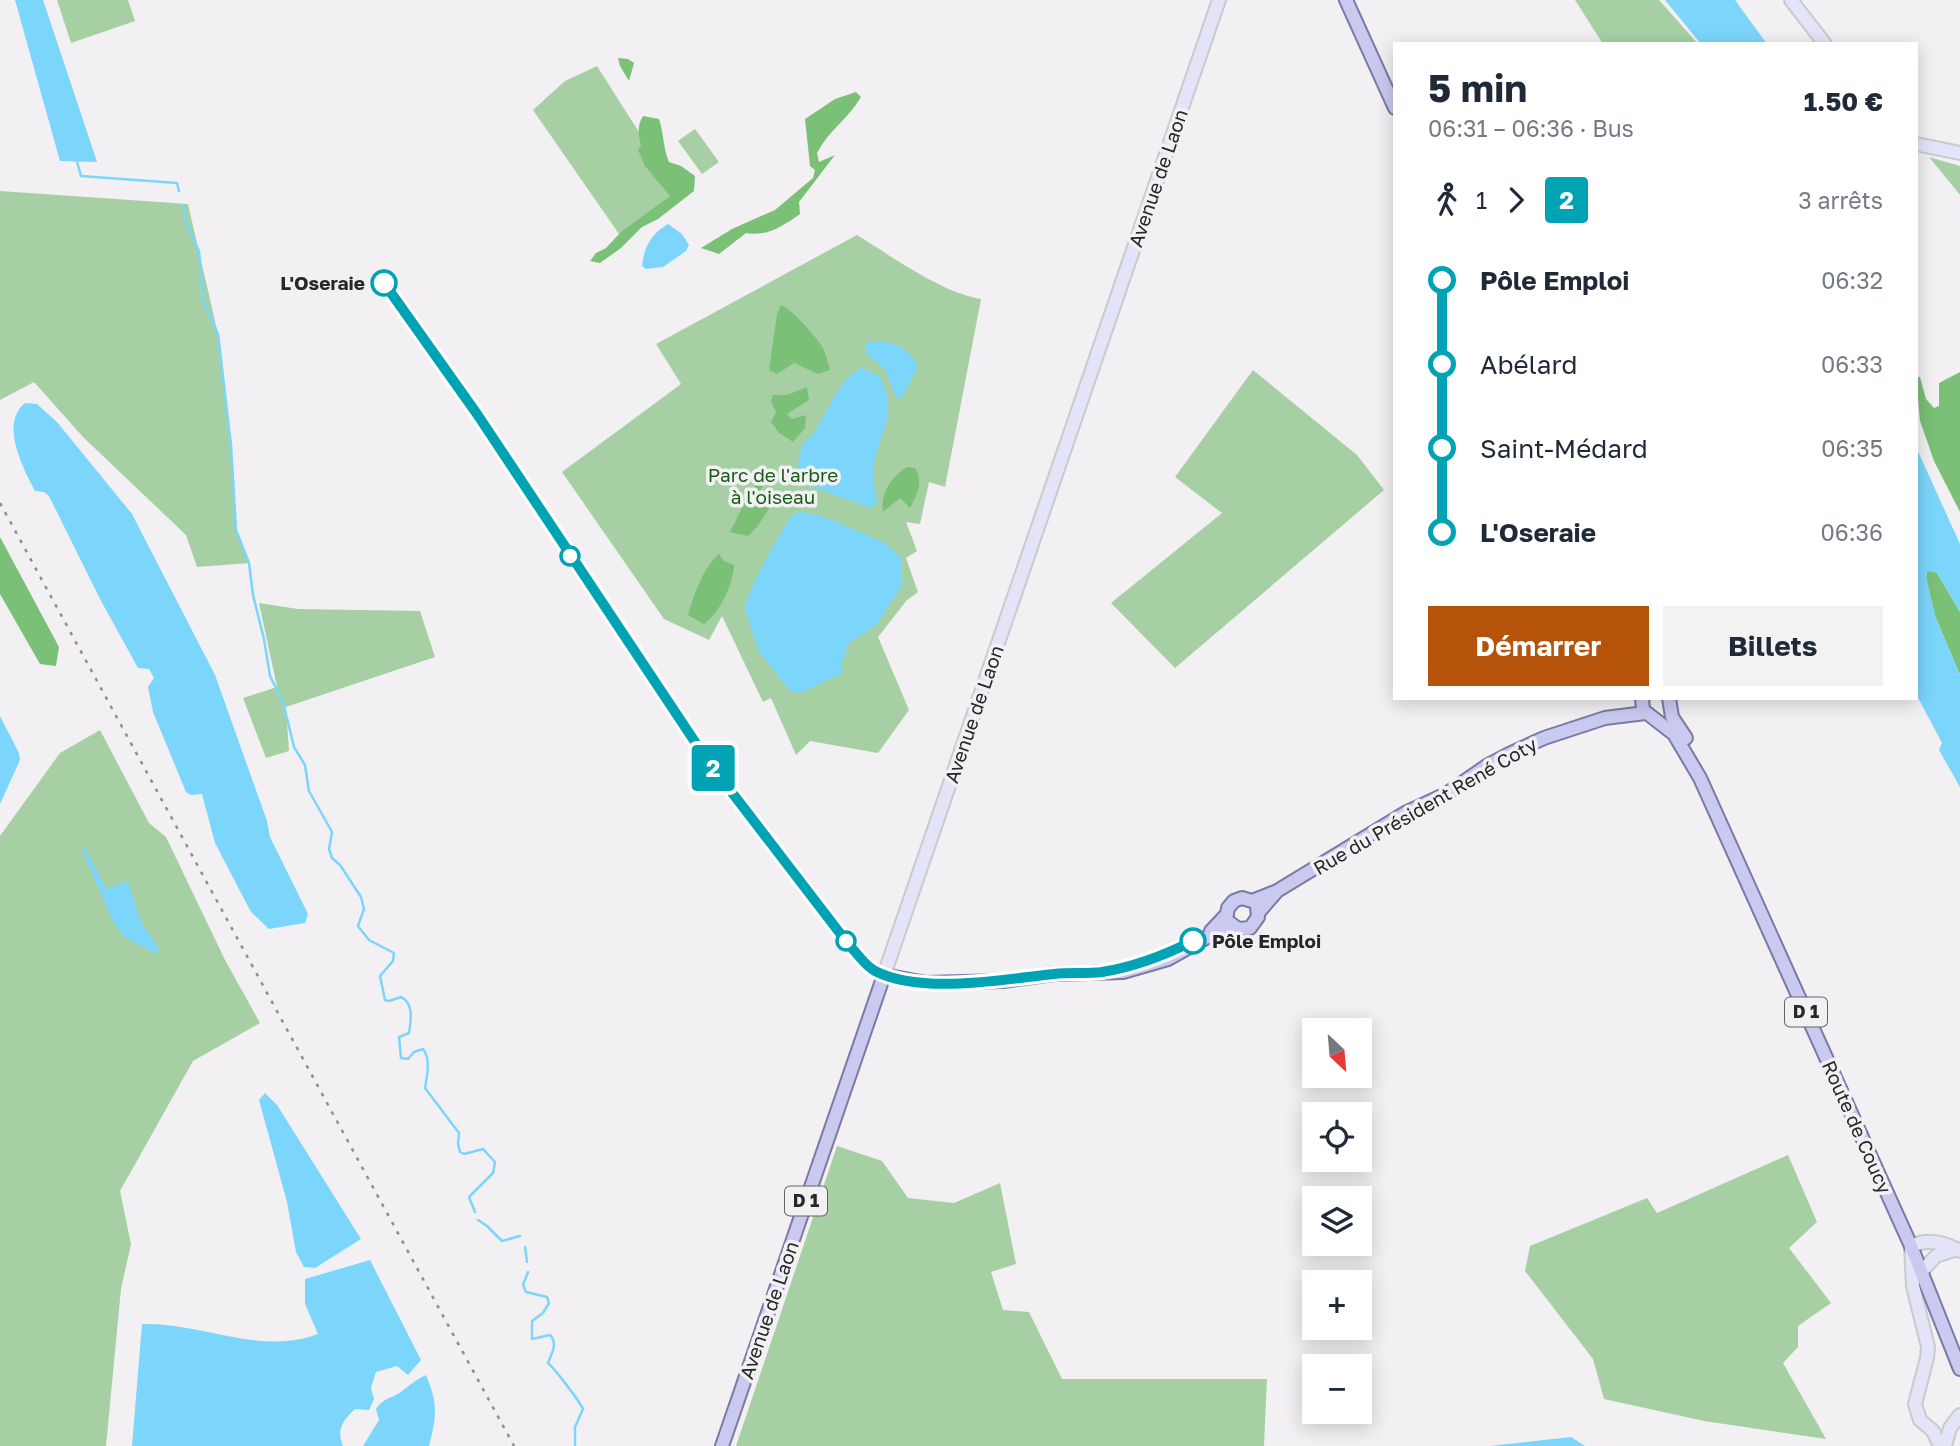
<!DOCTYPE html>
<html lang="fr">
<head>
<meta charset="utf-8">
<style>
	body { margin:0; font-family:"Golos Text",sans-serif; background:#f2f2f3; color:#1f2937; height:100vh; display:flex; flex-direction:column; font-size:26px; white-space:nowrap }
	* { box-sizing:border-box; margin:0 }
	p { font-size:23px; color:#747a83 }
	.icon { flex:none; width:38px; height:38px; fill:none; stroke:currentColor; stroke-width:2; stroke-linecap:round; stroke-linejoin:round }
	.map { position:relative; flex:1; overflow:hidden }
	.sheet { position:absolute; left:1393px; top:42px; width:525px; height:658px; display:flex; flex-direction:column; background:#fff; border-radius:0px; box-shadow:0 4px 18px #0003 }
	.sheet>* { flex:none }
	.badge { padding:0 14px; border-radius:5px; font-size:24px; line-height:46px }
	.needle { width:46px; rotate:154deg }
	.fabs { position:absolute; left:1302px; top:1018px; display:grid; gap:14px }
	.fabs a { display:grid; place-items:center; width:70px; height:70px; border-radius:0px; background:#fff; box-shadow:0 4px 18px #0003; font-size:35px }
	.map>.badge { position:absolute; translate:-50% -50%; box-shadow:0 0 0 4px #fff }
	.legs { display:flex; align-items:center; gap:10px; height:77px; padding:0 35px; font-size:23px }
	.legs p { margin-inline-start:auto }
	.head { display:flex; align-items:center; justify-content:space-between; height:119px; padding:0 35px }
	h1 { font-size:38px; font-weight:700; line-height:52px }
	.button { display:flex; gap:14px; margin-top:auto; padding:14px 35px }
	.button a { flex:1; height:80px; border-radius:0px; background:#b45309; color:#fff; font-size:28px; font-weight:700; line-height:80px; text-align:center }
	.button a+a { background:#f2f2f3; color:#1f2937 }
	ul { padding:0 35px; list-style:none }
	li { display:flex; align-items:center; gap:24px; height:84px; font-size:26px }
	li i { display:grid; place-items:center; width:10px; height:100%; margin:0 9px; background:currentColor }
	li i::after { content:''; width:18px; height:18px; margin:-9px; border:5px solid; border-radius:50%; background:#fff }
	li p { margin-inline-start:auto }
	li:first-child i { background:linear-gradient(#0000 50%,currentColor 0) }
	li:last-child i { background:linear-gradient(currentColor 50%,#0000 0) }
	.map>svg:first-child { display:block }
</style>
</head>
<body>
<div class="map">
<svg width="1960" height="1446" viewBox="0 0 1960 1446">
	<rect width="100%" height="100%" fill="#f2f0f3"/>
	<!-- green -->
	<g fill="#a6d0a3">
		<path d="M57 0H128L135 21 71 43Z"/>
		<path d="M1575 0H1659L1698 44H1603Z"/>
		<path d="M597 66 677 192 619 234 533 110 565 81Z"/>
		<path d="M695 129 719 162 702 174 678 141Z"/>
		<path d="M1929 157 1960 166V195Z"/>
		<path d="M0 191 188 204 218 334 231 445 236 530 249 563 197 567 186 535 83 437 34 382 0 400Z"/>
		<path d="M857 235C891 256 942 293 981 299L945 487 929 482 920 524 906 522 917 551 906 558 918 592 907 600 878 637 909 710 878 753 810 741 796 755 771 698 763 702 722 616 709 640 664 619 562 472 681 384 656 344Z"/>
		<path d="M1253 370 1357 455 1384 490 1175 668 1111 603 1222 513 1175 477Z"/>
		<path d="M259 603 298 609 420 611 435 657 286 707 289 751 266 758 243 698 277 687Z"/>
		<path d="M100 730 149 823 166 837 225 960 260 1023 193 1061 120 1191 131 1244 121 1289 106 1446H0V836L60 753Z"/>
		<path d="M837 1146 882 1161 908 1198 954 1203 1000 1183 1016 1264 991 1272 1003 1310 1029 1312 1062 1379H1267L1264 1446H736Z"/>
		<path d="M1788 1155 1817 1222 1789 1248 1831 1303 1798 1326V1347L1783 1363 1826 1439 1704 1421 1604 1399 1593 1359 1525 1271 1530 1246 1647 1198 1657 1213Z"/>
	</g>
	<!-- forest -->
	<g fill="#7ac076">
		<path d="M618 58 628 59 634 63 629 81 620 66Z"/>
		<path d="M856 92 861 97C849 118 828 131 817 153L819 162 835 155 799 202 800 214C783 226 767 237 746 233L719 254 701 248 732 229 775 210 813 178 815 170 810 166 805 119 835 99Z"/>
		<path d="M643 116 659 119C664 134 663 148 669 162L681 166 695 176 694 191 658 219 642 227 621 248 600 263 590 261 596 253 606 248 621 232 670 196 645 166 638 150 641 146C638 134 637 126 643 116Z"/>
		<path d="M781 305C790 307 819 340 823 348 826 355 828 363 830 370L818 374 794 363 777 374 769 370 777 314Z"/>
		<path d="M1960 372V512L1934 461 1920 421 1916 377H1920L1926 399 1934 408 1939 406V383Z"/>
		<path d="M807 387 809 400 787 414 792 419 806 415 805 428 793 442 779 433 771 422 776 412 771 401 773 395H787Z"/>
		<path d="M907 467 915 468C924 482 917 494 910 508L900 498 883 512C880 494 890 478 907 467Z"/>
		<path d="M774 470 776 477 763 485 760 491 775 500 757 527 748 536 730 532C741 512 752 479 774 470Z"/>
		<path d="M0 537 59 647 56 666 40 664 0 594Z"/>
		<path d="M719 554 724 561 734 565C733 584 720 613 704 624L688 615C694 594 703 568 719 554Z"/>
		<path d="M1931 570 1937 573 1960 612V675L1935 616 1926 578 1927 572Z"/>
	</g>
	<!-- water -->
	<g fill="#7cd5fb">
		<path d="M15 0H43L97 162 60 161Z"/>
		<path d="M1665 0H1735L1767 44H1701Z"/>
		<path d="M668 224 682 234 689 245 686 251 663 267 646 269 642 266C644 247 651 234 668 224Z"/>
		<path d="M870 341C892 342 907 344 918 366L901 399 896 397 885 370 866 353 865 345Z"/>
		<path d="M861 368 880 376C900 418 876 434 873 474 872 484 876 492 877 502L871 508 802 483C796 476 798 455 802 446 804 442 810 438 813 434 829 412 836 382 861 368Z"/>
		<path d="M25 403 37 404 57 422 132 514 215 675 267 821 270 837 308 914 305 923 269 929 251 912 215 843 202 794 191 795 186 792 153 712 148 687 154 678 149 669 138 668 100 599 49 496 44 492 35 491C22 466 0 423 25 403Z"/>
		<path d="M1916 447 1960 544V612L1937 573 1928 571 1926 575 1935 616 1960 675V787L1939 750 1942 743 1916 694Z"/>
		<path d="M803 512 825 517 885 543 901 558 902 585 877 624 847 645 846 654 841 663 843 673 800 693 790 691 759 652 744 607 755 580 788 520 795 513Z"/>
		<path d="M0 716 19 753 20 760 0 804Z"/>
		<path d="M85 848 106 889 128 881 140 920 159 949 156 954 123 936 112 919 82 850Z"/>
		<path d="M265 1093 277 1105 361 1239 315 1268 304 1267 296 1252 287 1202 259 1100Z"/>
		<path d="M370 1260 421 1360 408 1375 397 1366 376 1372 371 1388 374 1399 369 1410 355 1409C343 1420 336 1430 343 1446H132L142 1324C201 1322 260 1356 318 1334L305 1304V1279Z"/>
		<path d="M426 1375C438 1404 437 1415 429 1446H363L379 1420 376 1409C385 1397 390 1399 401 1392 410 1385 415 1380 426 1375Z"/>
		<path d="M1571 1437 1585 1446H1490Z"/>
	</g>
	<g fill="none" stroke-linecap="round" stroke-linejoin="round">
		<!-- stream -->
		<g stroke="#7cd5fb" stroke-width="2.5">
			<path d="M76 158 81 176 177 183 179 191"/>
			<path d="M183 205 188 228 199 251 203 300 218 334 231 445 236 530 249 563 253 595 264 639 270 676 283 702 294 747 305 765 309 791 332 832 329 849 332 858 340 865 361 897 364 909 358 926 369 940 394 953 393 961 380 976 385 1000 389 1001 401 997C414 1003 411 1021 409 1033L399 1037 401 1058 408 1059 414 1052 423 1049C431 1059 427 1076 425 1088L459 1133 458 1144 460 1152 464 1154 483 1149 495 1162 493 1173 469 1197 475 1212"/>
			<path d="M478 1220 487 1226 502 1241 520 1236"/>
			<path d="M525 1247 527 1262"/>
			<path d="M528 1272 523 1285 526 1292 547 1297 549 1303 543 1313 532 1321V1339L550 1335C558 1343 552 1353 548 1363 555 1369 580 1402 583 1409L575 1427V1446"/>
		</g>
		<defs>
			<g id="secondary">
				<path d="M1791 0 1825 44"/>
				<path d="M1916 144 1960 153"/>
				<path d="M884 975 1219 0"/>
				<path d="M1922 1271 1936 1256 1957 1249"/>
				<path d="M1940 1446 1933 1431 1920 1420 1915 1404 1927 1358 1928 1347 1913 1286 1911 1246C1928 1238 1944 1242 1960 1251"/>
				<path d="M1945 1446 1950 1428 1960 1415"/>
			</g>
			<g id="primary">
				<path d="M1346 0 1395 108"/>
				<path d="M1642 698 1643 710 1674 734 1700 778 1911 1246 1960 1369"/>
				<path d="M1669 698 1672 717 1686 738"/>
				<path d="M1258 913 1277 891 1405 813 1446 794 1488 765 1509 754 1544 738 1605 718 1645 713"/>
				<path d="M1229 922 1238 929 1250 928 1258 917 1257 907"/>
				<path d="M1211 931 1227 914 1228 908 1234 901 1242 898 1252 901 1275 892"/>
				<path d="M722 1446 884 975 926 983 1003 981 1054 974 1123 972 1168 959 1220 930 1234 927"/>
			</g>
		</defs>
		<!-- secondary casing -->
		<use href="#secondary" stroke="#cac9cb" stroke-width="16"/>
		<!-- primary casing -->
		<use href="#primary" stroke="#7a7aa4" stroke-width="16"/>
		<!-- secondary -->
		<use href="#secondary" stroke="#e4e4f8" stroke-width="12"/>
		<!-- primary -->
		<use href="#primary" stroke="#cacaf1" stroke-width="12"/>
		<!-- rail -->
		<path stroke="#908e90" stroke-width="2.5" stroke-dasharray="3.5 7" stroke-linecap="butt" d="M0 503 514 1446"/>
	</g>
	<g fill="none" stroke-linecap="round" stroke-linejoin="round">
		<defs>
			<path id="line-1" d="M384 283 477 414 707 760 849 945C857 953 865 966 875 971 922 995 1003 979 1054 974 1070 972 1087 974 1102 972 1134 967 1165 955 1193 941"/>
		</defs>
		<!-- line-1 casing -->
		<use href="#line-1" stroke="#fff" stroke-width="16"/>
		<!-- line-1 -->
		<use href="#line-1" stroke="#00a3b4" stroke-width="10"/>
	</g>
	<!-- markers -->
	<g fill="#fff" stroke="#00a3b4" stroke-width="3.5">
		<circle cx="384" cy="283" r="12"/>
		<circle cx="570" cy="556" r="9"/>
		<circle cx="846" cy="941" r="9"/>
		<circle cx="1193" cy="941" r="12"/>
	</g>
	<g text-anchor="middle" stroke-width="7" stroke-linejoin="round" paint-order="stroke">
		<!-- shield labels -->
		<g fill="#f2f0f3" stroke="#656365" stroke-width="2">
			<rect x="1785" y="997.5" width="42" height="29" rx="5"/>
			<rect x="785" y="1186.5" width="42" height="29" rx="5"/>
		</g>
		<g font-size="18" font-weight="bold" fill="#282728">
			<text x="1806" y="1018">D 1</text>
			<text x="806" y="1207">D 1</text>
		</g>
		<!-- street labels -->
		<g font-size="19" fill="#282728" stroke="#f2f0f3">
			<text transform="translate(1158 178) rotate(-71)" y="7">Avenue de Laon</text>
			<text transform="translate(974 714) rotate(-71)" y="7">Avenue de Laon</text>
			<text transform="translate(1425 806) rotate(-30)" y="7">Rue du Président René Coty</text>
			<text transform="translate(1857 1127) rotate(66)" y="7">Route de Coucy</text>
			<text transform="translate(769 1310) rotate(-71)" y="7">Avenue de Laon</text>
		</g>
		<!-- stop labels -->
		<g font-size="19" font-weight="bold" fill="#282728" stroke="#f2f0f3" text-anchor="end">
			<text x="365" y="290">L'Oseraie</text>
			<text x="1212" y="948" text-anchor="start">Pôle Emploi</text>
		</g>
		<!-- park labels -->
		<g font-size="19" fill="#165e17" stroke="#f2f0f3">
			<text x="773" y="482">Parc de l'arbre<tspan x="773" dy="22">à l'oiseau</tspan></text>
		</g>
	</g>
</svg>
<div class="fabs">
<a><svg class="needle" viewBox="-14 -14 28 28"><path d="M0-13l5 13h-10z" fill="#e53935"/><path d="M0 13l5-13h-10z" fill="#747a83"/></svg></a>
<a><svg class="icon" aria-label="locate" viewBox="0 0 24 24"><circle cx="12" cy="12" r="6"/><path d="M12 2v4M12 18v4M2 12h4M18 12h4"/></svg></a>
<a><svg class="icon" aria-label="layers" viewBox="0 0 24 24"><path d="M12 4l9 5-9 5-9-5zM3 14l9 5 9-5"/></svg></a>
<a>+</a>
<a>−</a>
</div>
<b class="badge" style="left:713px;top:768px;background:#00a3b4;color:#fff">2</b>
<section class="sheet">
<div class="head"><div><h1>5 min</h1><p>06:31 – 06:36 · Bus</p></div><b>1.50 €</b></div>
<div class="legs"><svg class="icon" aria-label="walk" viewBox="0 0 24 24"><circle cx="13" cy="4" r="2"/><path d="M13 8l-2 6 4 7M11 14l-3 7M7 12l3-4h3l4 4"/></svg>1<svg class="icon" aria-label="forward" viewBox="0 0 24 24"><path d="M9 5l7 7-7 7"/></svg><b class="badge" style="background:#00a3b4;color:#fff">2</b><p>3 arrêts</p></div>
<ul>
<li><i style="color:#00a3b4"></i><b>Pôle Emploi</b><p>06:32</p></li>
<li><i style="color:#00a3b4"></i><span>Abélard</span><p>06:33</p></li>
<li><i style="color:#00a3b4"></i><span>Saint-Médard</span><p>06:35</p></li>
<li><i style="color:#00a3b4"></i><b>L'Oseraie</b><p>06:36</p></li>
</ul>
<div class="button"><a>Démarrer</a><a>Billets</a></div>
</section>
</div>
</body>
</html>
